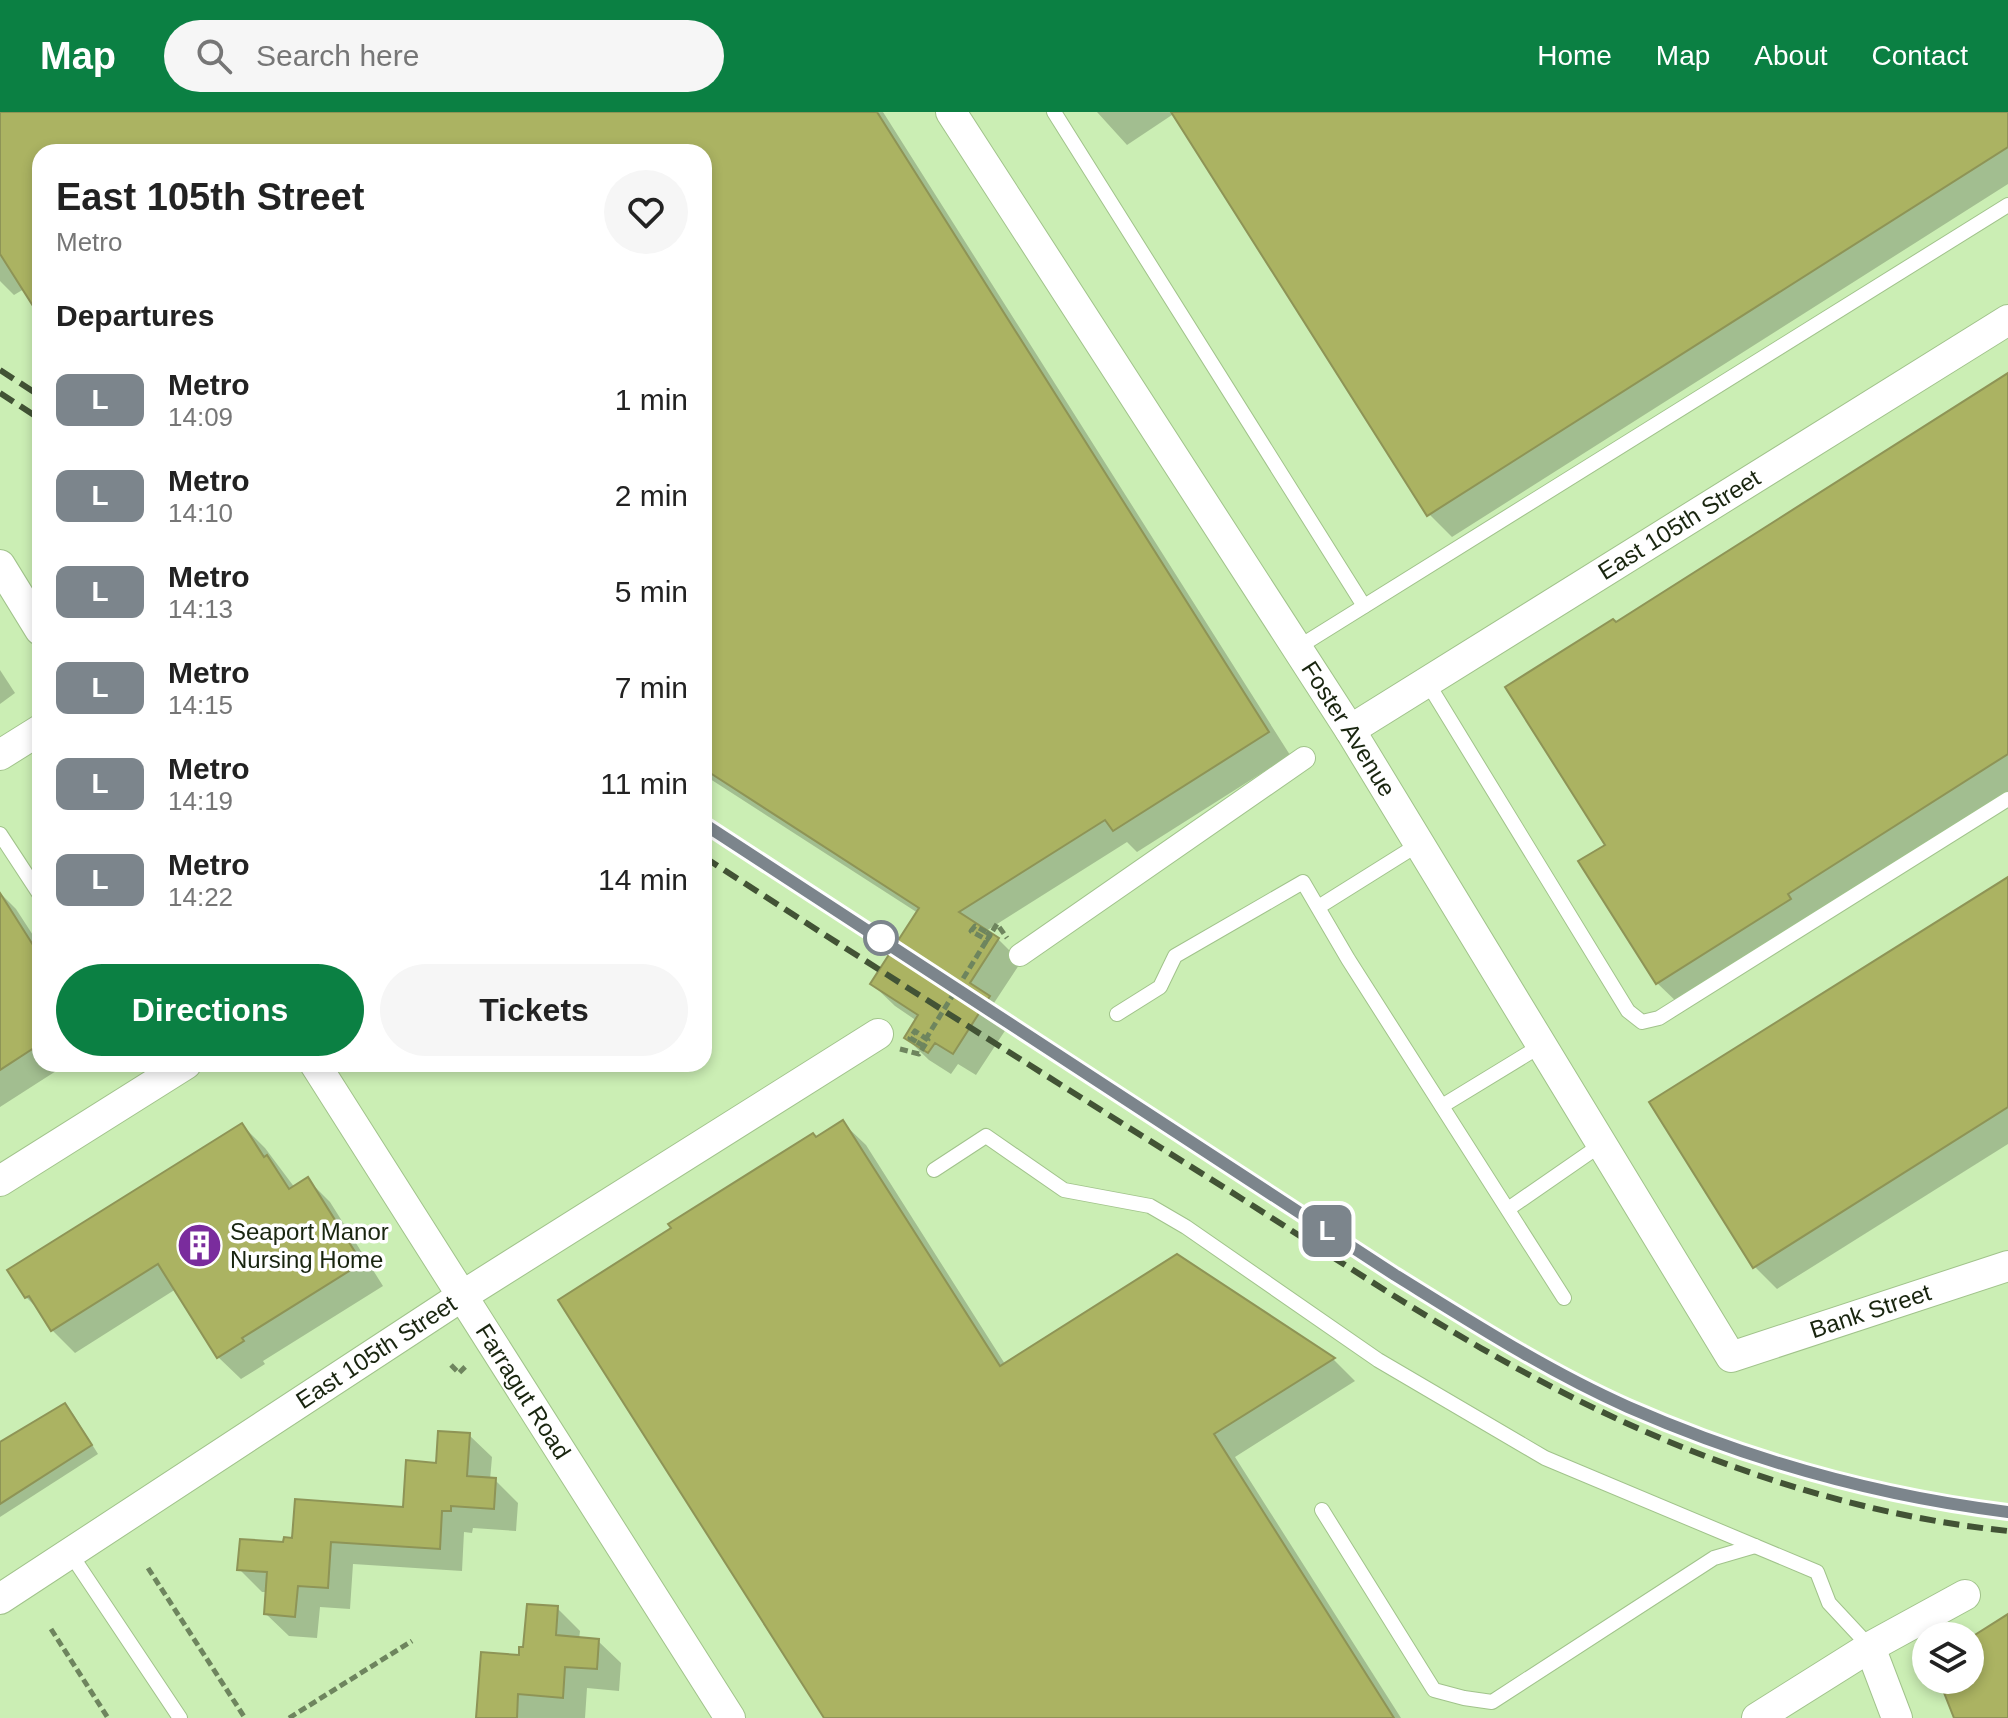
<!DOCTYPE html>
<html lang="en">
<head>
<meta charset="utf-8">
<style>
	body { margin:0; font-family:Helvetica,sans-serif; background:#f6f6f6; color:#222; height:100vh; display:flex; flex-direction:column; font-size:30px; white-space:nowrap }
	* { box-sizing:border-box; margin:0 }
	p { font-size:26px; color:#767676 }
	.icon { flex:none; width:44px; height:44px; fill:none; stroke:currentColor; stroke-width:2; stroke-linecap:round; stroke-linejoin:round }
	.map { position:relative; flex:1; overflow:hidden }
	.panel { position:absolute; left:32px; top:32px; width:680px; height:928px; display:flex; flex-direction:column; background:#fff; border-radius:24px; box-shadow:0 4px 12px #0003 }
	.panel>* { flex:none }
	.badge { padding:0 16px; border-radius:12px; font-size:28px; line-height:52px }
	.buttons { position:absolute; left:1912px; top:1510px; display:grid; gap:16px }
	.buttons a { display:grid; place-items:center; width:72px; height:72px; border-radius:50%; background:#fff; box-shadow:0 4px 12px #0003; font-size:40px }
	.map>.badge { position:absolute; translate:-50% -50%; box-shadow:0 0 0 4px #fff }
	h2 { padding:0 24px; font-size:30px; line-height:72px }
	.round { display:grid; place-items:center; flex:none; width:84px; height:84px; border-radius:42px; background:#f6f6f6 }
	.overview { display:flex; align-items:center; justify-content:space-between; height:136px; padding:0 24px }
	h1 { font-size:38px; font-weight:700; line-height:60px }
	.action { display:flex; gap:16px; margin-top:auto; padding:16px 24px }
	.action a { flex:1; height:92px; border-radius:48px; background:#0b8043; color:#fff; font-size:32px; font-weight:700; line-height:92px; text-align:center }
	.action a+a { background:#f6f6f6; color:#222 }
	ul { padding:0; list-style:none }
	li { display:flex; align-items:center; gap:24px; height:96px; padding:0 24px }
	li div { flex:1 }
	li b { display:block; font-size:30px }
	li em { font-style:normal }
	li .badge { min-width:88px; font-weight:700; text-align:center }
	header { display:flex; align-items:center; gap:48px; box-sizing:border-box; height:112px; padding:0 40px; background:#0b8043; color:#fff }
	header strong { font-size:38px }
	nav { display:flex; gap:44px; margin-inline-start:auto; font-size:28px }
	.search { width:560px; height:72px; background:#f6f6f6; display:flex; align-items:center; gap:20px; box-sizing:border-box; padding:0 28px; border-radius:44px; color:#767676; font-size:30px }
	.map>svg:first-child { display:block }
</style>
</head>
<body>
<header>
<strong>Map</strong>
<div class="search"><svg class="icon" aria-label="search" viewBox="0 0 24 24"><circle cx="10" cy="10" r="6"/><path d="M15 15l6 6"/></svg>Search here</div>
<nav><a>Home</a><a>Map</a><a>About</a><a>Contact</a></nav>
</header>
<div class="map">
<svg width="2008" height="1606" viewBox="0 0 2008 1606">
	<rect width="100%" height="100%" fill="#cbeeb4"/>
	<!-- shadow -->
	<g fill="#0003">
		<path d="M0 0H883L1290 643 1137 740 1127 730 986 819 998 827 1021 850 994 891 1012 908 976 963 958 952 951 962 929 948 906 926 917 909 895 894 872 872 918 801 704 663V40H40V201L24 177 14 183 0 169Z"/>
		<path d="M1097 0H2008V72L1452 425 1429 402 1175 1 1127 33Z"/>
		<path d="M2008 264V679L1809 805 1680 893 1657 871 1608 733 1616 512Z"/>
		<path d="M0 558 15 581 0 592Z"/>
		<path d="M2008 767V1032L1777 1177 1754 1154Z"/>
		<path d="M0 781 16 797 40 834V952H67L0 995Z"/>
		<path d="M843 1011 866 1033 1005 1252 1177 1144 1333 1247 1355 1269 1235 1345 1401 1606H826L817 1027Z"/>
		<path d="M242 1013 265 1036 295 1076 308 1068 330 1090 383 1174 263 1249 265 1252 241 1267 218 1245 176 1177 75 1241 52 1218 40 1199 26 1185Z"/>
		<path d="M65 1293 73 1302 98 1342 0 1405V1334Z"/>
		<path d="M469 1323 492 1345 490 1368H495L518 1391 516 1419 473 1416 472 1421 464 1420 462 1459 353 1452 350 1497 320 1495 317 1526 289 1524 266 1502 267 1480H262L239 1457 294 1428 405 1397 438 1353Z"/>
		<path d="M557 1496 580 1519 579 1527 598 1529 621 1551 619 1579 587 1576 585 1606H478L525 1537Z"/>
	</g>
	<!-- building -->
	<g fill="#abb362" stroke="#8e9456" stroke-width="2">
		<path d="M0 0H877L1269 620 1113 719 1105 708 959 800 999 826 970 871 990 884 953 942 935 931 928 941 904 926 918 903 870 872 919 796 704 657V40H40V205L0 142Z"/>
		<path d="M1171 0H2008V35L1427 404Z"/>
		<path d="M2008 261V642L1788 782 1791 787 1656 872 1578 749 1605 733 1505 575 1613 507 1616 510Z"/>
		<path d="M2008 765V995L1753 1156 1649 990Z"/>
		<path d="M0 781 40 844V932L0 958Z"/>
		<path d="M843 1008 1000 1254 1177 1142 1335 1246 1214 1322 1394 1606H824L558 1188 671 1116 668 1112 813 1021 816 1025Z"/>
		<path d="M242 1011 264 1045 267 1043 289 1077 308 1065 362 1151 242 1226 244 1229 217 1246 158 1152 51 1219 29 1184 25 1186 7 1158Z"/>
		<path d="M65 1291 92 1333 0 1392V1330Z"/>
		<path d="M438 1319 470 1321 467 1364 496 1366 494 1397 451 1394V1399H442L440 1437 331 1430 328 1476 298 1474 295 1505 264 1502 267 1460 237 1458 240 1427 283 1430 284 1425 292 1426 295 1387 403 1395 406 1348 436 1351Z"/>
		<path d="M527 1492 558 1494 556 1523 599 1527 597 1557 565 1555 563 1586 518 1582 517 1606H476L481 1540 519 1543V1535H523Z"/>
		<path d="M2008 1502V1606H1954L1939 1568H1970V1526Z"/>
	</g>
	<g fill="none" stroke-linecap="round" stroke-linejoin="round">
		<defs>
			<g id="service">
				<path d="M1054 0 1364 494"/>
				<path d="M1297 536 2008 93"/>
				<path d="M1427 570 1628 899 1642 910 1659 906 2008 687"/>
				<path d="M0 722 40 783"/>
				<path d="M1320 794 1419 732"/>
				<path d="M1117 902 1160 875 1175 844 1303 770 1348 847 1564 1186"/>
				<path d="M1442 994 1542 933"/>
				<path d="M934 1058 986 1024 1064 1078 1150 1094 1186 1115 1378 1248 1545 1346 1817 1460 1829 1491 1870 1535"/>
				<path d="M1508 1097 1602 1032"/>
				<path d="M1322 1398 1434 1578 1464 1586 1492 1590 1714 1446 1755 1434"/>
				<path d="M70 1441 180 1606"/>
			</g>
			<path id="pedestrian" d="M1020 843 1304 646"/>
			<g id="minor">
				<path id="s1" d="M951 0 1350 618 1731 1245 2008 1154"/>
				<path d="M0 453 40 518"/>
				<path id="s2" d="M1350 618 2008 208"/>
				<path d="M0 643 40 618"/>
				<path id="s3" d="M315 952 730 1606"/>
				<path d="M0 1069 186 952"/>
				<path id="s4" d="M0 1487 462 1184 878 922"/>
				<path d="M1870 1535 1897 1606"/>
				<path d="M1757 1606 1870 1535 1965 1483"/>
			</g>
		</defs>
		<!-- service casing -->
		<use href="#service" stroke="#a1c38b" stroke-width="16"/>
		<!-- pedestrian casing -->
		<use href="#pedestrian" stroke="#a1c38b" stroke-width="24"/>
		<!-- minor casing -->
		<use href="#minor" stroke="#a1c38b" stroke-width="32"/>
		<!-- path -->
		<g stroke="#6e855e" stroke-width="5" stroke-dasharray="8 4" stroke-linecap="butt">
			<path d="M986 820 975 814 971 819 987 828 997 812 1007 826"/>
			<path d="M900 937 919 942 928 928 915 919 910 926 917 930"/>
			<path d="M451 1253 459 1261 466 1254"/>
			<path d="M148 1456 245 1606"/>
			<path d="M51 1517 108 1606"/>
			<path d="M289 1606 412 1529"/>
		</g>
		<!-- service -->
		<use href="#service" stroke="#fff" stroke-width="14"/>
		<!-- pedestrian -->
		<use href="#pedestrian" stroke="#fff" stroke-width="22"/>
		<!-- minor -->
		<use href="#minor" stroke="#fff" stroke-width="30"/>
		<!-- rail -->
		<g stroke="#425335" stroke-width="6" stroke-dasharray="16 8" stroke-linecap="butt">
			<path d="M0 258 40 284"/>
			<path d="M0 281 40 307"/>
			<path d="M704 712 1395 1163C1471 1210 1546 1259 1628 1295 1749 1348 1877 1383 2008 1400"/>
			<path d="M704 745C877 857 1051 967 1225 1076 1334 1145 1441 1218 1556 1277 1695 1349 1852 1403 2008 1419"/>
		</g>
		<!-- path-bridge -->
		<path stroke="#6e855e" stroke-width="5" stroke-dasharray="8 4" stroke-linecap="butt" d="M917 930 922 933 990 823 986 820"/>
	</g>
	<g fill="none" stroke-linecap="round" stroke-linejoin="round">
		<defs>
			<path id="line" d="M704 712 1395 1163C1471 1210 1547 1259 1628 1295 1749 1348 1877 1384 2008 1400"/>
		</defs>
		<!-- line casing -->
		<use href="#line" stroke="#fff" stroke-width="18"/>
		<!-- line -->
		<use href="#line" stroke="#7c858c" stroke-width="12"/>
	</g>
	<!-- icons -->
	<defs>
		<symbol id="building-disc" viewBox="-11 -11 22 22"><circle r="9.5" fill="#7a2c9d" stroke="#fff"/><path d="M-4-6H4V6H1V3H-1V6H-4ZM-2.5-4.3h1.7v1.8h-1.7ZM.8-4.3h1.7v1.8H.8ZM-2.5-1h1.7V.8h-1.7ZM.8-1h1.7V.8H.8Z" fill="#fff"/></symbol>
	</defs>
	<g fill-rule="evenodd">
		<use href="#building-disc" x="174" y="1108" width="51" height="51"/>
	</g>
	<!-- markers -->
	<circle fill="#fff" stroke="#7c858c" stroke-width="4" cx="881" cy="826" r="16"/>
	<g text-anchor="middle" stroke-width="7" stroke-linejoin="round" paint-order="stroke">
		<!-- street labels -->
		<g font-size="24" fill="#19250f" stroke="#fff">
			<text dy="8" stroke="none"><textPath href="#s2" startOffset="388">East 105th Street</textPath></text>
			<text dy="8" stroke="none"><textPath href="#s1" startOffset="734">Foster Avenue</textPath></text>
			<text dy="8" stroke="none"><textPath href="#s1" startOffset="1616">Bank Street</textPath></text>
			<text dy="8" stroke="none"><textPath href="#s4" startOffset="450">East 105th Street</textPath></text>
			<text dy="8" stroke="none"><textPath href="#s3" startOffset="388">Farragut Road</textPath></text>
		</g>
		<!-- poi labels -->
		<g font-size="24" fill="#19250f" stroke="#fff" text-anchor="start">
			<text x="230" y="1128">Seaport Manor<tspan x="230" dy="28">Nursing Home</tspan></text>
		</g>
	</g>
</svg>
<div class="buttons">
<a><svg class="icon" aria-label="layers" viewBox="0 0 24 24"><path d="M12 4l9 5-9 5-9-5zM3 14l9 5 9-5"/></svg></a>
</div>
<b class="badge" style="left:1327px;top:1119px;background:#7c858c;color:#fff">L</b>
<section class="panel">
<div class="overview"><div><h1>East 105th Street</h1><p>Metro</p></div><a class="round"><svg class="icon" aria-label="heart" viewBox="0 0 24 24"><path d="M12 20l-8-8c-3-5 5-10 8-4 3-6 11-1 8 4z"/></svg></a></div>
<h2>Departures</h2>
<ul>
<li><span class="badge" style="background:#7c858c;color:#fff">L</span><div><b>Metro</b><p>14:09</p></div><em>1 min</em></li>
<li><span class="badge" style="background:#7c858c;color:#fff">L</span><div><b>Metro</b><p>14:10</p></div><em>2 min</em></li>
<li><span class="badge" style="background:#7c858c;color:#fff">L</span><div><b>Metro</b><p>14:13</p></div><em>5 min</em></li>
<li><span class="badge" style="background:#7c858c;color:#fff">L</span><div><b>Metro</b><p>14:15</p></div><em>7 min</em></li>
<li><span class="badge" style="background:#7c858c;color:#fff">L</span><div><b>Metro</b><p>14:19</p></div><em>11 min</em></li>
<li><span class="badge" style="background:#7c858c;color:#fff">L</span><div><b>Metro</b><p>14:22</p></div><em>14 min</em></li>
</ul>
<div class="action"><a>Directions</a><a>Tickets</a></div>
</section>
</div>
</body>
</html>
